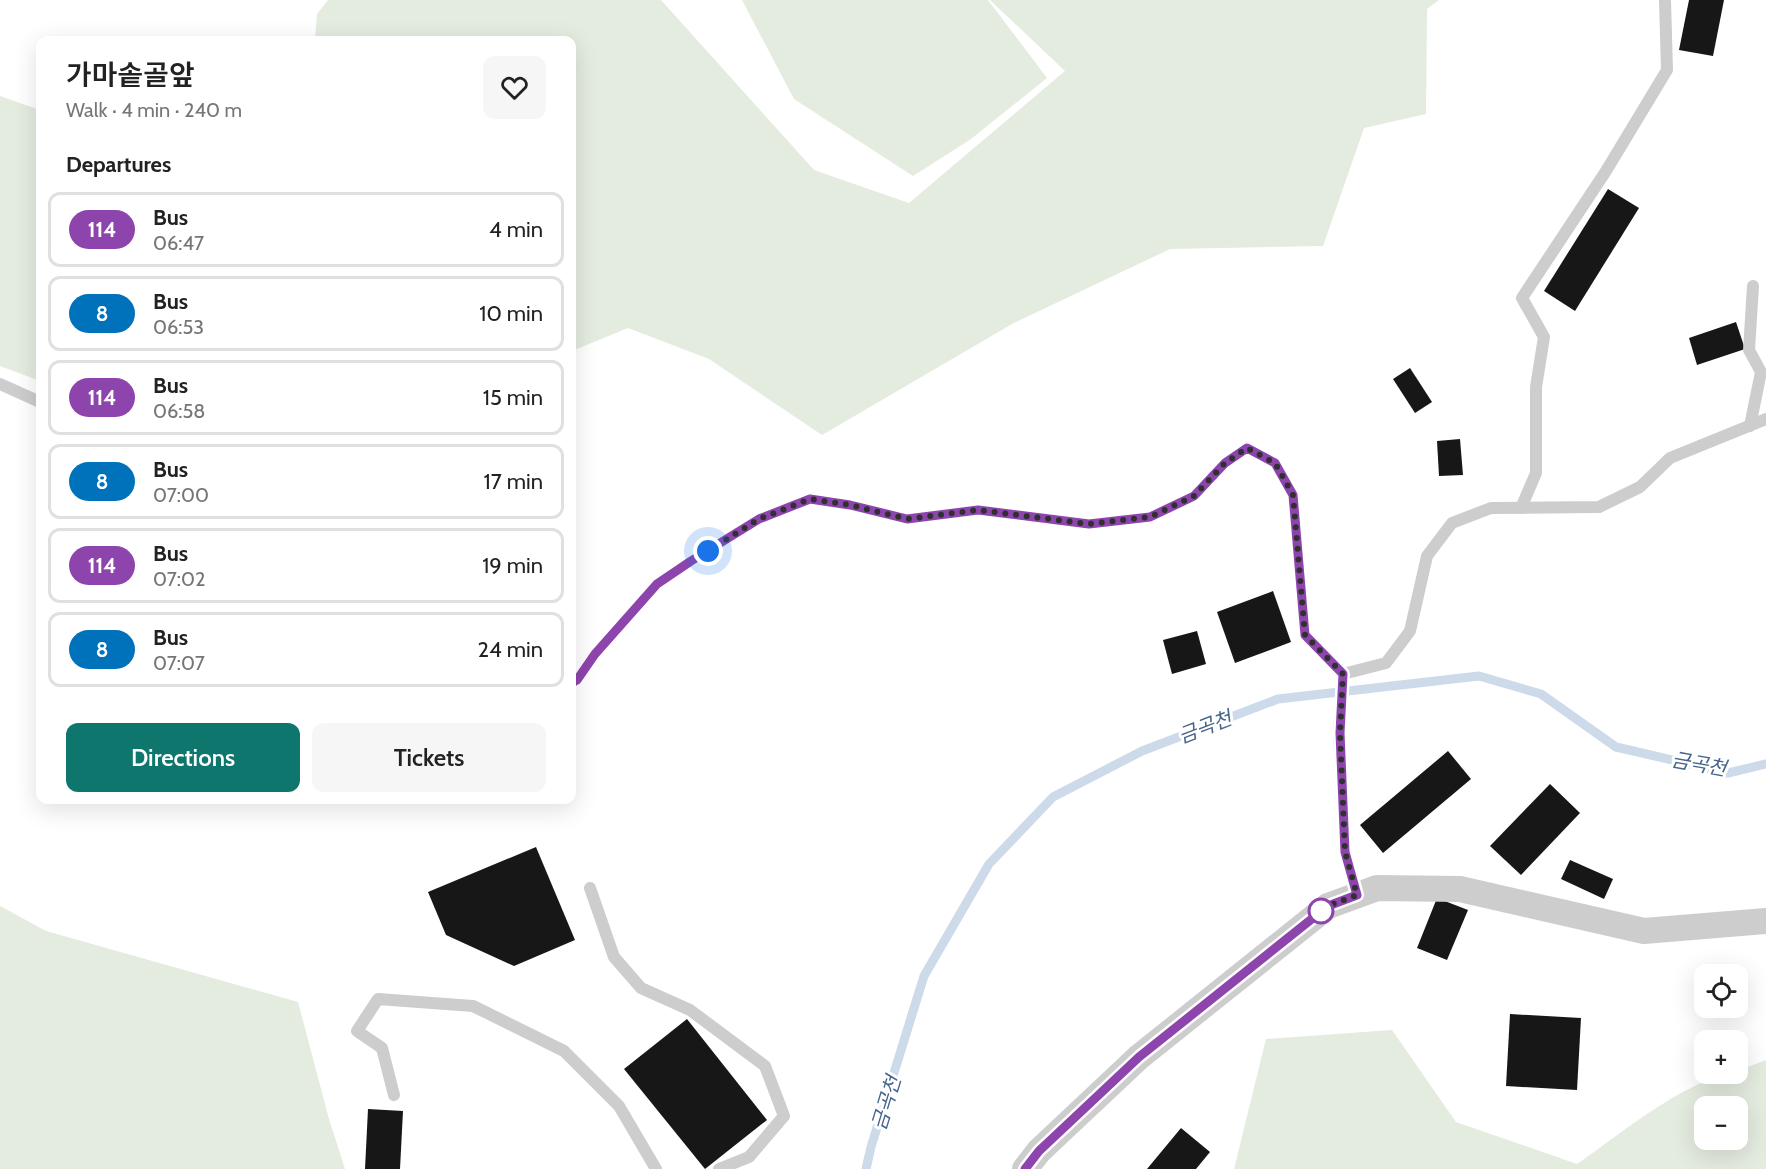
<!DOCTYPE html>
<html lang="en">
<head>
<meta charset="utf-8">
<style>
	body { margin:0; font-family:Cabin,"Noto Sans KR",sans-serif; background:#f6f6f6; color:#222; height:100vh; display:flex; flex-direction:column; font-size:22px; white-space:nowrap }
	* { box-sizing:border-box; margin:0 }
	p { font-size:20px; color:#767676 }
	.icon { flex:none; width:33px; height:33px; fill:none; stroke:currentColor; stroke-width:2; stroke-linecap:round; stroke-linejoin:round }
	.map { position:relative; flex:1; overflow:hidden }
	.side { position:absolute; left:36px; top:36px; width:540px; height:768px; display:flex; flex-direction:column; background:#fff; border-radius:12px; box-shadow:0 6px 24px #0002 }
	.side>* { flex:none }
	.badge { padding:0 12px; border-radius:20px; font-size:21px; line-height:39px }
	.tools { position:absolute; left:1694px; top:964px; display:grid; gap:12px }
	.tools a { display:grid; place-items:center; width:54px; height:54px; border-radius:12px; background:#fff; box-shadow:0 6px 24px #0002; font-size:30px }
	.you { position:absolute; width:30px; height:30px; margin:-15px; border:4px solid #fff; border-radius:50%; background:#1a73e8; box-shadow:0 0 0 9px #1a73e833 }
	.map>.badge { position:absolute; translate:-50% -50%; box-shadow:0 0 0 3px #fff }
	h2 { padding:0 30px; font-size:22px; line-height:54px }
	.round { display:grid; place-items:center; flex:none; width:63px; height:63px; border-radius:12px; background:#f6f6f6 }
	.head { display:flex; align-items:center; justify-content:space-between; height:102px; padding:0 30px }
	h1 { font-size:28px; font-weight:600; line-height:45px }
	.action { display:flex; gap:12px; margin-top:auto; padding:12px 30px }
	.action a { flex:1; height:69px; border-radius:12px; background:#0f766e; color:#fff; font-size:24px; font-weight:600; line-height:69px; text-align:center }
	.action a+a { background:#f6f6f6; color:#222 }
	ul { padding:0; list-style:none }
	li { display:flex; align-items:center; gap:18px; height:75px; margin:0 12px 9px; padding:0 18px; border:3px solid #e0e0e0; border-radius:12px }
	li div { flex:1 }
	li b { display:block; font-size:22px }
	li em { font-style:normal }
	li .badge { min-width:66px; font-weight:700; text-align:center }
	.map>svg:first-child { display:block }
</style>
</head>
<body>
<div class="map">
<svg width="1766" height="1169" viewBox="0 0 1766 1169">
	<rect width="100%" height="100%" fill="#fff"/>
	<!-- green -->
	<g fill="#e4ebdf" fill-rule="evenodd">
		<path d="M328 0H661L814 170 909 203 1065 71 990 0H1439L1427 9 1426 114 1364 128 1323 246 1170 249 1012 324 822 435 709 359 628 328 572 351V40H315L317 14Z"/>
		<path d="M742 0H988L1047 78 971 139 913 176 794 99Z"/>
		<path d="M0 96 40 110V381L0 366Z"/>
		<path d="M0 906 46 931 298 1002 329 1119 345 1169H0Z"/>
		<path d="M1392 1030 1456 1122 1577 1164C1616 1138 1691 1074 1737 1074V1071L1766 1060V1169H1234L1266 1039ZM1704 1107H1737V1140H1704Z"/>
	</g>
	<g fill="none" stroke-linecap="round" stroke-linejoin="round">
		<!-- stream -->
		<path stroke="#cddae9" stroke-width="9" d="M866 1169 871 1147 924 976 989 864 1053 797 1142 751 1278 699 1479 676 1541 694 1616 747 1728 773 1766 764"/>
	</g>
	<!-- building -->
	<g fill="#171717">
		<path d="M1689 0H1724L1713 56 1679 50Z"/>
		<path d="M1608 189 1639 208 1575 311 1544 291Z"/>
		<path d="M1736 322 1745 349 1697 365 1689 338Z"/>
		<path d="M1410 368 1432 402 1415 413 1393 379Z"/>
		<path d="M1460 439 1463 475 1439 476 1437 441Z"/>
		<path d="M1273 591 1291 642 1235 663 1217 612Z"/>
		<path d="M1197 631 1206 664 1172 674 1163 640Z"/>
		<path d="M1448 751 1471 779 1383 853 1360 825Z"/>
		<path d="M1550 784 1580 813 1521 875 1490 846Z"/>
		<path d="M536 847 575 940 514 966 446 935 428 892Z"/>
		<path d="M1570 860 1613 879 1604 899 1561 879Z"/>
		<path d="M1437 898 1468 910 1447 960 1417 948Z"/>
		<path d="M1510 1014 1581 1018 1577 1090 1506 1086Z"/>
		<path d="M687 1019 767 1120 705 1169 624 1069Z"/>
		<path d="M368 1109 403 1111 400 1169H365Z"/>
		<path d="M1181 1128 1210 1152 1196 1169H1147Z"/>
	</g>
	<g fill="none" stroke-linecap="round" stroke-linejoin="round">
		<!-- lane -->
		<g stroke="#cdcdcd" stroke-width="12">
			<path d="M0 384 40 402"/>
			<path d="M1750 426 1761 372 1749 350 1753 286"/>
			<path d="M1521 508 1536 473V387L1544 337 1522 298 1606 171 1667 70 1665 0"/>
			<path d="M1343 674 1386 663 1410 631 1427 556 1452 523 1491 508 1599 507 1640 487 1670 458 1766 419"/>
			<path d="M572 683 577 680 595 654 657 584 691 561 759 519 810 499 850 505 907 519 978 510 1089 524 1150 517 1194 496 1225 463 1247 448 1275 463 1293 495 1305 635 1343 674 1339 733 1345 852 1357 895"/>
			<path d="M590 888 614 957 641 988 690 1010 765 1066 784 1116 749 1157 719 1169"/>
			<path d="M394 1095 382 1048 357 1031 378 999 473 1006 564 1051 619 1106 656 1169"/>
		</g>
		<!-- street -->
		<path stroke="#cdcdcd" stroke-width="26" d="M1025 1169 1039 1151 1139 1057 1328 906 1377 888 1460 889 1644 931 1766 921"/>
	</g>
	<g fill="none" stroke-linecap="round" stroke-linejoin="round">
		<defs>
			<path id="line" d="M572 683 577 680 595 654 657 584 691 561 759 519 810 499 850 505 907 519 978 510 1089 524 1150 517 1194 496 1225 463 1247 448 1275 463 1293 495 1305 635 1343 674 1340 733 1345 852 1357 895 1328 906 1139 1057 1039 1151 1025 1169"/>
		</defs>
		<!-- line casing -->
		<use href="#line" stroke="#fff" stroke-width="14"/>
		<!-- line -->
		<use href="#line" stroke="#8e44ad" stroke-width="9"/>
		<!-- walk -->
		<path stroke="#303030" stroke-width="6" stroke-dasharray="0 10.8" d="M708 551 759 519 810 499 850 505 907 519 978 510 1089 524 1150 517 1194 496 1225 463 1247 448 1275 463 1293 495 1305 635 1343 674 1340 733 1345 852 1357 895 1328 906 1321 911"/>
	</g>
	<!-- markers -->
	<circle fill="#fff" stroke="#8e44ad" stroke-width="3" cx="1321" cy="911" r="12"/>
	<g text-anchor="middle" stroke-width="6" stroke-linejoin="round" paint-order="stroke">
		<!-- water labels -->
		<g font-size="20" font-style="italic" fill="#45658b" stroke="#fff">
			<text transform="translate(1205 727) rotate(-21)" y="7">금곡천</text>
			<text transform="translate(1699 764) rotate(10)" y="7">금곡천</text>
			<text transform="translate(886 1103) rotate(-73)" y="7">금곡천</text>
		</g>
	</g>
</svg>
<div class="tools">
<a><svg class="icon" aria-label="locate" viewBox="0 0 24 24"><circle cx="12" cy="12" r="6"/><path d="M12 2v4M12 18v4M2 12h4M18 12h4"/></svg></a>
<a>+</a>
<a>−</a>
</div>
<div class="you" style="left:708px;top:551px"></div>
<section class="side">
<div class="head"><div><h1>가마솥골앞</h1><p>Walk · 4 min · 240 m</p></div><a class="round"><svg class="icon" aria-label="heart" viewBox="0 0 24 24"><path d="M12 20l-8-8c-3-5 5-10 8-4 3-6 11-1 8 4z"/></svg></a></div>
<h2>Departures</h2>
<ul>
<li><span class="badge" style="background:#8e44ad;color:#fff">114</span><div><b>Bus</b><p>06:47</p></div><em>4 min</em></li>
<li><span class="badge" style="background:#0072bc;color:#fff">8</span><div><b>Bus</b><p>06:53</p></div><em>10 min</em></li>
<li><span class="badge" style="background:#8e44ad;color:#fff">114</span><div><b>Bus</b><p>06:58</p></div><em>15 min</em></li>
<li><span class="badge" style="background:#0072bc;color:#fff">8</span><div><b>Bus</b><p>07:00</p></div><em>17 min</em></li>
<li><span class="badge" style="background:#8e44ad;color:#fff">114</span><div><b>Bus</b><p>07:02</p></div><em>19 min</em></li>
<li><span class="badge" style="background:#0072bc;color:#fff">8</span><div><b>Bus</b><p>07:07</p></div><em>24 min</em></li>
</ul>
<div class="action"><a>Directions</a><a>Tickets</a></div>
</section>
</div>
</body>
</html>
